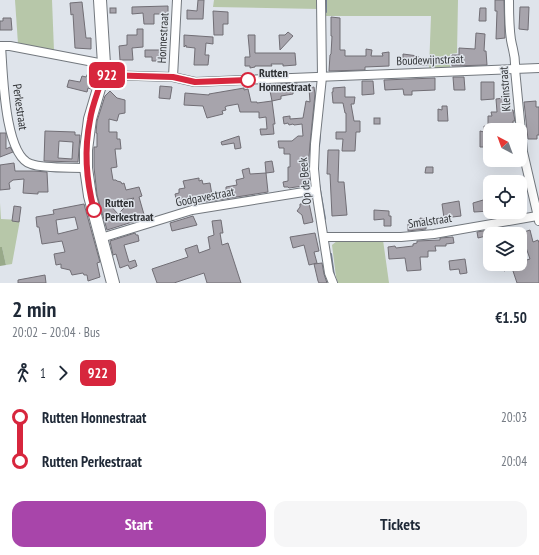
<!DOCTYPE html>
<html lang="en">
<head>
<meta charset="utf-8">
<style>
	body { margin:0; font-family:"PT Sans Narrow",sans-serif; background:#f6f6f7; color:#1f2937; height:100vh; display:flex; flex-direction:column; font-size:15px; white-space:nowrap }
	* { box-sizing:border-box; margin:0 }
	p { font-size:13px; color:#747a83 }
	.icon { flex:none; width:22px; height:22px; fill:none; stroke:currentColor; stroke-width:2; stroke-linecap:round; stroke-linejoin:round }
	.map { position:relative; height:283px; overflow:hidden }
	.details { display:flex; flex-direction:column; background:#fff; flex:1 }
	.details>* { flex:none }
	.badge { padding:0 8px; border-radius:6px; font-size:14px; line-height:26px }
	.needle { width:26px; rotate:319deg }
	.fabs { position:absolute; left:483px; top:123px; display:grid; gap:8px }
	.fabs a { display:grid; place-items:center; width:44px; height:44px; border-radius:8px; background:#fff; box-shadow:0 4px 16px #0002; font-size:20px }
	.map>.badge { position:absolute; translate:-50% -50%; box-shadow:0 0 0 2px #fff }
	.legs { display:flex; align-items:center; gap:6px; height:44px; padding:0 12px; font-size:13px }
	.legs p { margin-inline-start:auto }
	.summary { display:flex; align-items:center; justify-content:space-between; height:68px; padding:0 12px }
	h1 { font-size:22px; font-weight:600; line-height:30px }
	.primary-button { display:flex; gap:8px; margin-top:auto; padding:8px 12px }
	.primary-button a { flex:1; height:46px; border-radius:12px; background:#a845aa; color:#fff; font-size:16px; font-weight:600; line-height:46px; text-align:center }
	.primary-button a+a { background:#f6f6f7; color:#1f2937 }
	ul { padding:0 12px; list-style:none }
	li { display:flex; align-items:center; gap:14px; height:44px; font-size:15px }
	li i { display:grid; place-items:center; width:6px; height:100%; margin:0 5px; background:currentColor }
	li i::after { content:''; width:10px; height:10px; margin:-5px; border:3px solid; border-radius:50%; background:#fff }
	li p { margin-inline-start:auto }
	li:first-child i { background:linear-gradient(#0000 50%,currentColor 0) }
	li:last-child i { background:linear-gradient(currentColor 50%,#0000 0) }
	.map>svg:first-child { display:block }
</style>
</head>
<body>
<div class="map">
<svg width="539" height="283" viewBox="0 0 539 283">
	<rect width="100%" height="100%" fill="#dfe4eb"/>
	<!-- green -->
	<g fill="#b7c7a9">
		<path d="M15 0H52L54 51 18 44Z"/>
		<path d="M214 0H318L319 9 213 7Z"/>
		<path d="M323 0H458L457 53 450 54V68L429 69 431 16H324Z"/>
		<path d="M0 203 1 219 20 220 12 264 6 265 2 247H0Z"/>
		<path d="M383 240 389 283H338L336 277 332 245 337 241Z"/>
	</g>
	<!-- forest -->
	<path fill="#98a989" d="M0 247H2L6 265 0 266Z"/>
	<g fill="none" stroke-linecap="round" stroke-linejoin="round">
		<!-- stream -->
		<g stroke="#717e94" stroke-width="2">
			<path d="M326 0V12"/>
			<path d="M319 146 320 135"/>
			<path d="M319 184 325 219"/>
			<path d="M331 254 334 276"/>
		</g>
	</g>
	<!-- building -->
	<g fill="#a7a4ac" stroke="#716e75" fill-rule="evenodd">
		<path d="M198 0H204L203 19H187V10L197 11Z"/>
		<path d="M495 0H504L505 38 496 39 497 11H495Z"/>
		<path d="M82 2 86 38H91V49L75 48 73 14 71 15 70 3Z"/>
		<path d="M168 6V14H154V24H144L143 13 132 14V7Z"/>
		<path d="M520 7H529L528 30 519 29Z"/>
		<rect x="110" y="8" width="6" height="5"/>
		<path d="M480 8H486V21H479Z"/>
		<path d="M213 11 228 12V24H223V35H214Z"/>
		<path d="M331 17 340 18V50H345V56H366V49L372 50 371 56H383L382 53 389 52V66L365 67V70L329 71 330 55 331 54 332 36H331Z"/>
		<path d="M3 18H11L12 30H0V21H3Z"/>
		<path d="M137 29H143V47L132 48 133 60H120L119 46 127 45V35H137Z"/>
		<path d="M288 32 293 36 280 50 279 35H285Z"/>
		<path d="M476 33 485 34 484 51H486L487 65 452 66V55H459V48L475 49Z"/>
		<path d="M184 35 213 37V44L206 43 205 55H209L208 65H194L195 48 186 47V45L184 47Z"/>
		<path d="M248 35H255V53H295L296 65 283 66V64H271L272 66H255V67L250 68V66H245V57H250Z"/>
		<path d="M145 50H160L159 61H152V57H145Z"/>
		<path d="M403 54 418 56V59H429V65H403Z"/>
		<path d="M88 73 95 75 91 89 88 88 87 92 67 87 69 80 80 82 82 76 86 77Z"/>
		<path d="M453 77H464L465 90H454Z"/>
		<path d="M435 78V90L412 91V95H404L403 89 385 90 384 80Z"/>
		<path d="M362 81H373L374 94 362 95Z"/>
		<path d="M481 82H494V99L481 100Z"/>
		<path d="M297 83 298 91H293V94L281 96V99L272 101 270 91 278 90 277 84Z"/>
		<path d="M160 86 172 87 170 99 159 98Z"/>
		<path d="M314 87 315 94 310 144 308 169 310 185 289 188 288 187H284L283 182 288 181V167H290V154H284V148H279L278 141H292L298 136H303L302 124 294 125 293 124 289 125 288 123 284 124 283 117 290 116V119L303 118 306 101 310 102 309 88Z"/>
		<path d="M345 87V97H355L354 104H351L354 121H360V132H356L355 151H342L343 139H336V132H346V113H345L343 103H333L332 92H333V88Z"/>
		<path d="M244 88V90L248 89 251 102H257V103L272 101 275 124H273L274 134 261 135 260 129H267L266 117 259 118V112H240L238 104 227 106 225 107 226 110 222 111 223 114 207 118 203 106 184 105 185 93 209 95V94Z"/>
		<path d="M110 91 117 98 125 100V113L119 114 117 121 109 119V132H117V139H120L121 149H115L117 167 111 168 113 180H116L117 181 121 182 122 184 124 183 126 190 139 187 142 196 139 197 145 218 107 230 97 195 94 167V147H97V133H96L97 121 105 96ZM134 198 118 214 108 203Z"/>
		<path d="M504 98 506 110H513L515 121H513V125L499 126V130H490V147H480V131L484 132V126H488V116H492L491 112H497L496 99Z"/>
		<path d="M536 101V107H539V135H537V139H528L524 102Z"/>
		<path d="M442 106H447L448 121H438V109L442 110Z"/>
		<rect x="374" y="118" width="6" height="6"/>
		<path d="M45 131 75 132V135H80L78 162 44 161ZM59 141 73 142 72 159 58 158Z"/>
		<path d="M0 133H6V149L10 147 13 152 0 157Z"/>
		<path d="M239 136 241 148 235 149 234 143 222 145 221 142Z"/>
		<path d="M328 150H339L338 182H344L347 215 332 216 330 174H327Z"/>
		<path d="M272 161 274 172 266 173 265 162Z"/>
		<path d="M14 163 15 171H34L47 172 48 192H38V194L23 193 24 179 13 180 9 183 10 189 0 190V165Z"/>
		<path d="M426 167H433V173H425Z"/>
		<path d="M249 168 250 174 266 173 268 192 205 202 204 198 177 203 175 194 179 193V189L185 188 183 181 199 178V181L202 180 203 184 210 183 212 195 226 192V187L237 185 236 180 244 178 242 170Z"/>
		<path d="M490 198V211L474 212 473 203Z"/>
		<path d="M459 201 461 216 444 218 442 204Z"/>
		<path d="M309 203 313 222 304 224 302 215 297 211 300 207V204Z"/>
		<path d="M84 204 100 262 97 263 100 277 88 281 87 275H84L83 273 72 275 70 270 61 268V264L56 265 54 254 65 252 62 241 42 244 39 227H37L36 217 54 214 53 210ZM75 217 78 229 58 234 56 220Z"/>
		<path d="M14 206 21 207 19 222 12 221Z"/>
		<path d="M374 210 389 211V216H391V226H384V219L374 220Z"/>
		<path d="M193 216 197 225 172 231 170 223Z"/>
		<path d="M420 218 426 219V229L408 231V224H417V222H420Z"/>
		<path d="M221 220 223 233H220L222 245 228 243 241 283H207L204 273 174 283H157L152 269 188 257 185 249 197 245 199 253 210 249 208 237 214 235 212 221Z"/>
		<path d="M495 229 496 234H490V235L478 238 477 232Z"/>
		<path d="M530 230 533 242 538 240 539 243V283H517L512 268 504 271 502 264H520V262L530 259 521 233Z"/>
		<path d="M135 233 136 235H138L139 241 124 245 129 262 135 260 137 266 130 269 128 265 120 268 116 254 113 255 110 241Z"/>
		<path d="M315 233 319 251 314 252 317 263 309 265 304 245 293 248 290 237Z"/>
		<path d="M453 237 454 243 446 244V246H435L436 251H428V257H420L421 270 407 271 405 258 389 259 388 247 395 246 396 248 413 246V244L417 243V241L440 240V238Z"/>
		<path d="M465 259 467 273 460 274 459 269 450 270 449 261Z"/>
		<path d="M322 263 324 274 327 283H319L318 281 314 264Z"/>
		<path d="M45 275 46 283H18V280Z"/>
	</g>
	<g fill="none" stroke-linecap="round" stroke-linejoin="round">
		<defs>
			<g id="street">
				<path d="M321 0 322 77 315 144 314 169 316 190 329 273 333 283"/>
				<path d="M509 1C509 14 509 27 511 40 513 51 516 57 515 69L523 152 539 221"/>
				<path d="M0 46H10L104 64"/>
				<path d="M1 46C3 71 4 156 31 164 45 169 71 167 86 168"/>
				<path d="M103 75 173 77 195 82 539 68"/>
				<path d="M173 77 177 0"/>
				<path d="M324 237H401L434 234 537 216"/>
				<path d="M101 238 192 210 316 190"/>
			</g>
			<path id="secondary" d="M100 0 104 64 103 75 90 119 86 150V168L90 196 113 283"/>
		</defs>
		<!-- street casing -->
		<use href="#street" stroke="#73787e" stroke-width="10"/>
		<!-- secondary casing -->
		<use href="#secondary" stroke="#73787e" stroke-width="14"/>
		<!-- street -->
		<use href="#street" stroke="#fff" stroke-width="8"/>
		<!-- secondary -->
		<use href="#secondary" stroke="#fff" stroke-width="12"/>
	</g>
	<g fill="none" stroke-linecap="round" stroke-linejoin="round">
		<defs>
			<path id="line-1" d="M94 210C86 180 84 150 90 120 92 105 99 90 103 75L173 77 195 82 248 80"/>
		</defs>
		<!-- line-1 casing -->
		<use href="#line-1" stroke="#fff" stroke-width="9"/>
		<!-- line-1 -->
		<use href="#line-1" stroke="#d7263d" stroke-width="6"/>
	</g>
	<!-- markers -->
	<g fill="#fff" stroke="#d7263d" stroke-width="2">
		<circle cx="248" cy="80" r="7"/>
		<circle cx="94" cy="210" r="7"/>
	</g>
	<g text-anchor="middle" stroke-width="3" stroke-linejoin="round" paint-order="stroke">
		<!-- street labels -->
		<g font-size="12" fill="#313336" stroke="#dfe4eb">
			<text transform="translate(163 38) rotate(-87)" y="4">Honnestraat</text>
			<text transform="translate(430 60) rotate(-2)" y="4">Boudewijnstraat</text>
			<text transform="translate(505 89) rotate(-94)" y="4">Kleinstraat</text>
			<text transform="translate(20 107) rotate(82)" y="4">Perkestraat</text>
			<text transform="translate(305 181) rotate(-95)" y="4">Op de Beek</text>
			<text transform="translate(205 197) rotate(-11)" y="4">Godgavestraat</text>
			<text transform="translate(430 221) rotate(-8)" y="4">Smalstraat</text>
		</g>
		<!-- stop labels -->
		<g font-size="12" font-weight="bold" fill="#313336" stroke="#dfe4eb" text-anchor="start">
			<text x="259" y="77">Rutten<tspan x="259" dy="14">Honnestraat</tspan></text>
			<text x="105" y="207">Rutten<tspan x="105" dy="14">Perkestraat</tspan></text>
		</g>
	</g>
</svg>
<div class="fabs">
<a><svg class="needle" viewBox="-14 -14 28 28"><path d="M0-13l5 13h-10z" fill="#e53935"/><path d="M0 13l5-13h-10z" fill="#747a83"/></svg></a>
<a><svg class="icon" aria-label="locate" viewBox="0 0 24 24"><circle cx="12" cy="12" r="6"/><path d="M12 2v4M12 18v4M2 12h4M18 12h4"/></svg></a>
<a><svg class="icon" aria-label="layers" viewBox="0 0 24 24"><path d="M12 4l9 5-9 5-9-5zM3 14l9 5 9-5"/></svg></a>
</div>
<b class="badge" style="left:107px;top:75px;background:#d7263d;color:#fff">922</b>
</div>
<section class="details">
<div class="summary"><div><h1>2 min</h1><p>20:02 – 20:04 · Bus</p></div><b>€1.50</b></div>
<div class="legs"><svg class="icon" aria-label="walk" viewBox="0 0 24 24"><circle cx="13" cy="4" r="2"/><path d="M13 8l-2 6 4 7M11 14l-3 7M7 12l3-4h3l4 4"/></svg>1<svg class="icon" aria-label="forward" viewBox="0 0 24 24"><path d="M9 5l7 7-7 7"/></svg><b class="badge" style="background:#d7263d;color:#fff">922</b></div>
<ul>
<li><i style="color:#d7263d"></i><b>Rutten Honnestraat</b><p>20:03</p></li>
<li><i style="color:#d7263d"></i><b>Rutten Perkestraat</b><p>20:04</p></li>
</ul>
<div class="primary-button"><a>Start</a><a>Tickets</a></div>
</section>
</body>
</html>
